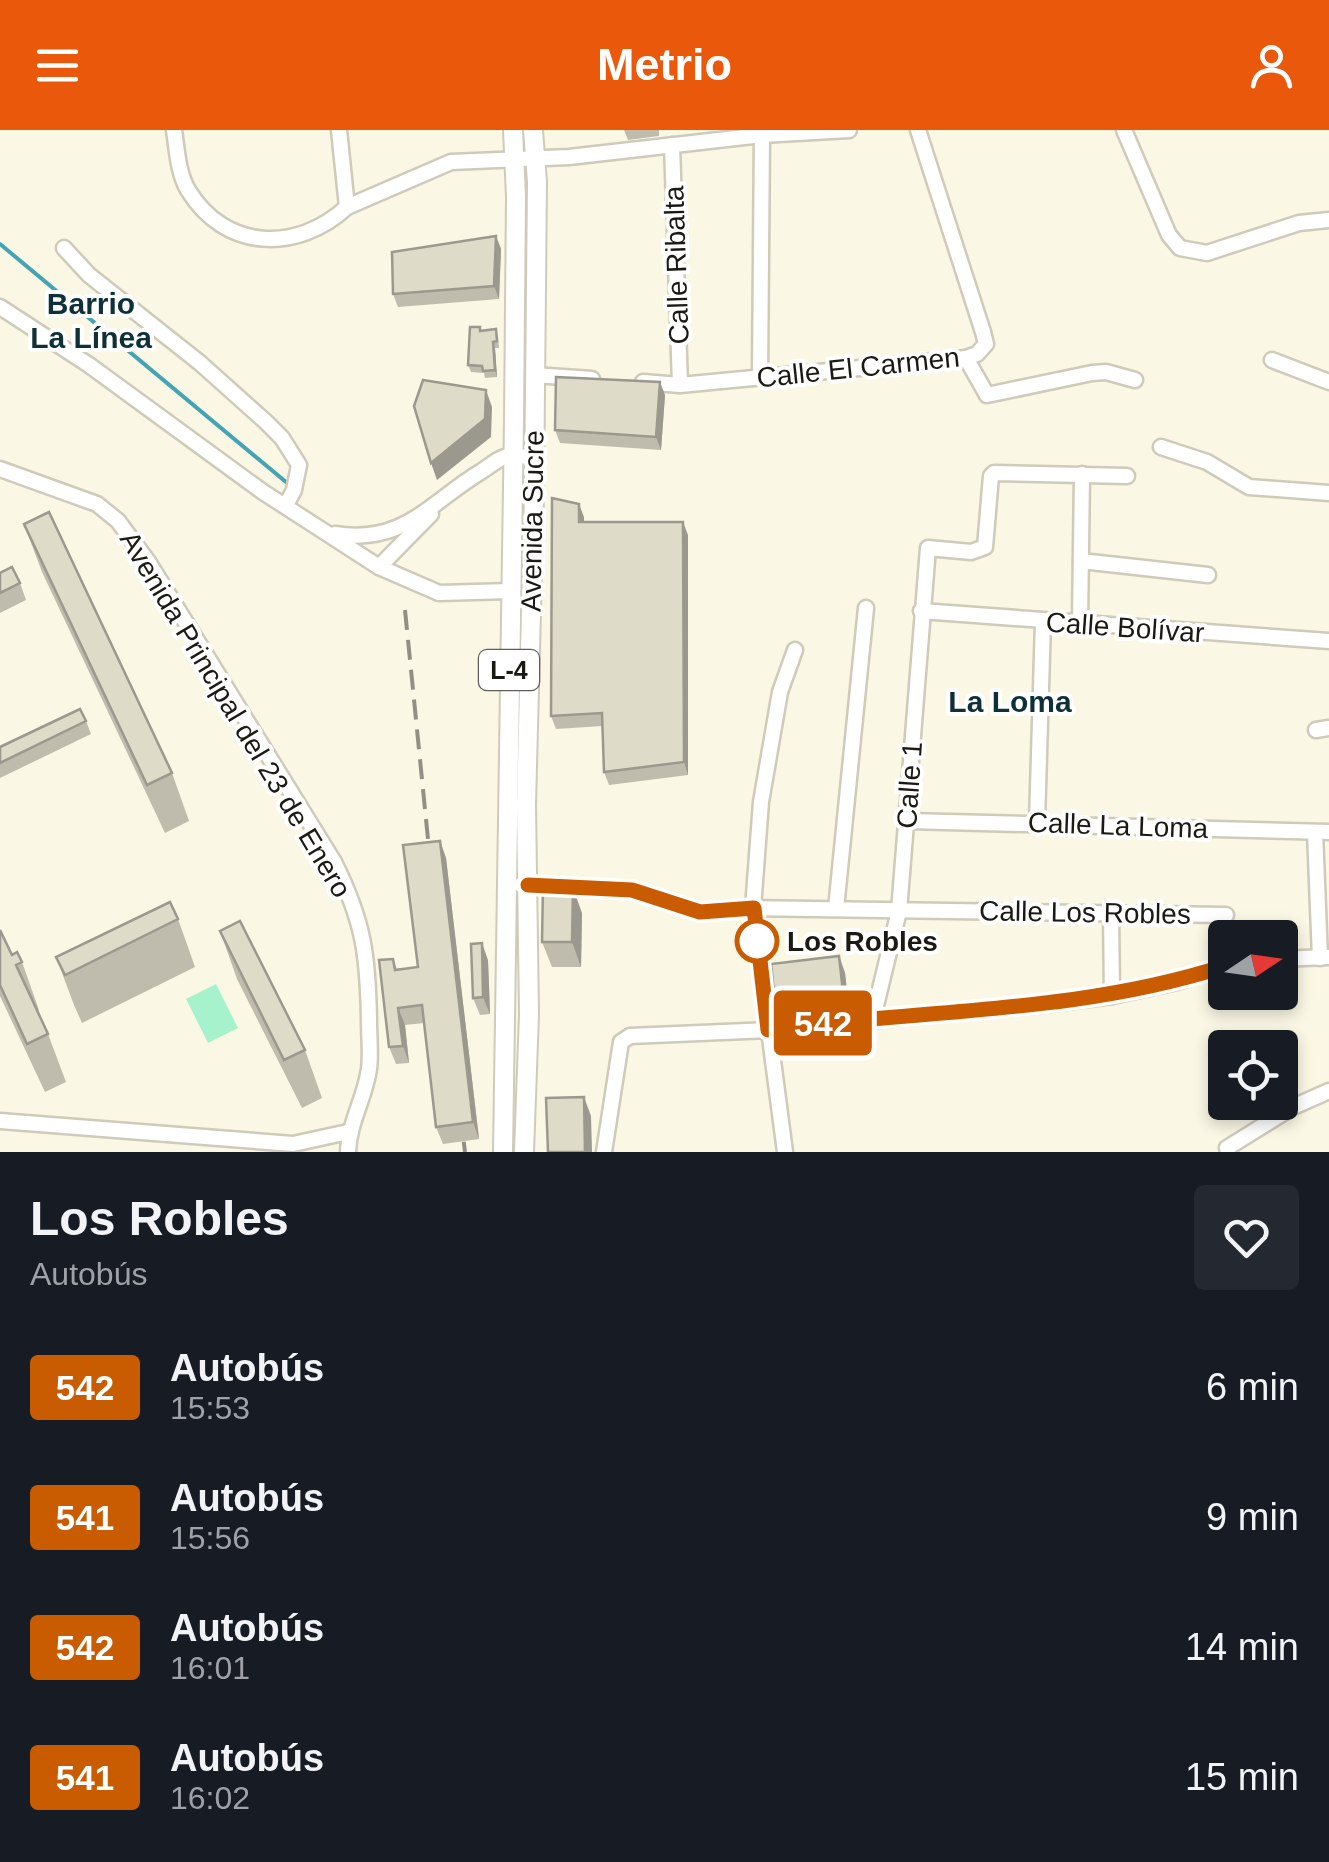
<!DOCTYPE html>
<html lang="es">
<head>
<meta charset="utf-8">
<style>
	body { margin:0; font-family:Helvetica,sans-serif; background:#242831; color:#f1f3f6; height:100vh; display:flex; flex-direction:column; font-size:38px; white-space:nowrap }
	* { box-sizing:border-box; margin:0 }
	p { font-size:32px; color:#9ea1a6 }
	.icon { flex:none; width:55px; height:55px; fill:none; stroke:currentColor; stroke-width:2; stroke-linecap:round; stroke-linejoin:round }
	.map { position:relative; height:1022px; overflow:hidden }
	.sheet { display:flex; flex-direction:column; background:#171b24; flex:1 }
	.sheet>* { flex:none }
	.badge { padding:0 20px; border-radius:8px; font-size:35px; line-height:65px }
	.needle { width:65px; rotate:77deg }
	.tools { position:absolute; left:1208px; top:790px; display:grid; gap:20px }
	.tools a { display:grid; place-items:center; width:90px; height:90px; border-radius:10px; background:#171b24; box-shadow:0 5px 15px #0003; font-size:50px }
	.map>.badge { position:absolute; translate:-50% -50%; box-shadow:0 0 0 5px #fff }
	.round { display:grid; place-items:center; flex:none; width:105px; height:105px; border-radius:10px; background:#242831 }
	.headline { display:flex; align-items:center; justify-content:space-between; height:170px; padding:0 30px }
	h1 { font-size:48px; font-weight:700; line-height:75px }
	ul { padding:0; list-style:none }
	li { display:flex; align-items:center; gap:30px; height:130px; padding:0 30px }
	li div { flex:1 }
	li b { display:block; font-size:38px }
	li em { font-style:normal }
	li .badge { min-width:110px; font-weight:700; text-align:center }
	header { display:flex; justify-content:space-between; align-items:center; height:130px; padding:0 30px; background:#ea580c; color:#fff; font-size:45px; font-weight:700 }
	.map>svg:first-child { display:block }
</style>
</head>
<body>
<header><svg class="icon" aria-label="menu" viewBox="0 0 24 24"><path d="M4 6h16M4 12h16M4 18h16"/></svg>Metrio<svg class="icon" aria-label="person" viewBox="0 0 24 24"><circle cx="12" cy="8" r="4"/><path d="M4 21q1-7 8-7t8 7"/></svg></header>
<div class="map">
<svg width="1329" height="1022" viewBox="0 0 1329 1022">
	<rect width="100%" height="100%" fill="#faf7e5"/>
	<!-- green -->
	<path fill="#a6f2cc" d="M216 854 238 898 208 913 186 869Z"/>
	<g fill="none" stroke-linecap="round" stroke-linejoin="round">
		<!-- stream -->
		<path stroke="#44a4b4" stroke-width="4" d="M0 114 292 357"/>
		<defs>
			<g id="minor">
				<path d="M174 0C177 20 178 43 188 60 225 121 297 123 347 77L451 32 569 27 762 5 849 0"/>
				<path d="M339 0 347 77"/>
				<path d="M1124 0 1169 105 1180 118 1207 123 1299 93 1329 90"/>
				<path d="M672 15 680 255"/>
				<path d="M64 118 89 145 200 233 266 292 282 308 299 335 294 360 286 375"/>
				<path d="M0 177 89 235 263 362 379 437 439 463 510 461"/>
				<path d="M966 228 987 265 1092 243 1106 242 1135 250"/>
				<path d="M1272 230 1329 252"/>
				<path d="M534 245 592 249"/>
				<path d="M760 246 762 5"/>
				<path d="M643 252 680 255 966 228 977 224 986 214 983 202 918 0"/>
				<path d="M1161 317 1207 332 1249 357 1329 363"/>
				<path d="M0 339 97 374 118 391 149 433 334 732C364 792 368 826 369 891 369 907 371 924 369 939 365 968 349 992 348 1022"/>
				<path d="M335 404C404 415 430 372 482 341 490 336 501 326 510 326 517 325 526 327 534 328"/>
				<path d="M1081 431 1208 445"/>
				<path d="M379 437 431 384"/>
				<path d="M921 481 1329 511"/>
				<path d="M1080 493 1082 344"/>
				<path d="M1316 600 1329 598"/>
				<path d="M908 691 1329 702"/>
				<path d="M1037 692 1043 491"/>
				<path d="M1315 702 1320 828"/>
				<path d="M521 755 632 760 700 782 753 778 1226 785"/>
				<path d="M836 779 866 478"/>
				<path d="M1111 782 1112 866"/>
				<path d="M1280 829 1328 827"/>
				<path d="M873 888 899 781 928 418 971 422 985 417 991 346 994 343 1127 346"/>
				<path d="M0 991 293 1014 348 1002"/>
				<path d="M604 1022 621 912 630 906 768 900 1042 875 1112 866 1177 852 1225 836"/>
				<path d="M785 1022 753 778 761 672 780 562 795 520"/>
				<path d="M1228 1022 1227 1018 1293 977 1329 961"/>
			</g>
			<g id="major">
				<path d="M503 1022 514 290 516 67 513 0"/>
				<path d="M524 1022 529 884 526 675 534 365 537 52 533 0"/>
			</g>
		</defs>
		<!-- minor casing -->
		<use href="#minor" stroke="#cfcbba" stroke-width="19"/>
		<!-- major casing -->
		<use href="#major" stroke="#cfcbba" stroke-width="22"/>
		<!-- minor -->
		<use href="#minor" stroke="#fff" stroke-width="14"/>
		<!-- major -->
		<use href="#major" stroke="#fff" stroke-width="18"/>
		<!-- rail -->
		<g stroke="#929084" stroke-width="4" stroke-dasharray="20 10" stroke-linecap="butt">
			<path d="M405 480 431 739"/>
			<path d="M460 982 465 1022"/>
		</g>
	</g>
	<!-- wall -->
	<g fill="#bfbcad">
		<path d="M624 0H659V6L628 10Z"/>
		<path d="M496 106 501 119 499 169 398 177 393 164Z"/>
		<path d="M496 199 498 206 499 218H495L497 247 485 248 484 243 471 242 468 235 482 200Z"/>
		<path d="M665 265 661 320 560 313 555 300Z"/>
		<path d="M579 374 584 392 688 405V645L609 655 604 642 603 596 556 599 551 586Z"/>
		<path d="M24 394 172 643 189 691 165 703 42 442Z"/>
		<path d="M0 443 20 453 26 470 0 483Z"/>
		<path d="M86 591 91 604 0 648V617Z"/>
		<path d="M440 711 446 728 479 1009 443 1014 436 997 424 893 405 895 409 933 396 934 389 917 393 829 397 839 418 837Z"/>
		<path d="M582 783 581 837H552L542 812Z"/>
		<path d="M178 789 195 837 82 893 74 875 56 827Z"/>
		<path d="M0 800 12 825 22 832 39 880 38 881 48 904 66 952 45 962 0 866Z"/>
		<path d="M220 801 305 920 322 968 302 978 237 849Z"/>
		<path d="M839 826 845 843 849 879 782 888 775 871Z"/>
		<path d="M488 830 490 884 480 885 473 868Z"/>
	</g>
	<!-- shaded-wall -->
	<g fill="#9b998d">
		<path d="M496 106 501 119 499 169 494 156Z"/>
		<path d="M493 212 495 218 497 247 495 240Z"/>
		<path d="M660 252 665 265 661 320 656 307Z"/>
		<path d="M486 260 492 277 491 307 437 350 431 333Z"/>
		<path d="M579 374 584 387V405L579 392Z"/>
		<path d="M683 392 688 405V645L684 632Z"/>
		<path d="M440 711 446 728 479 1009 473 992Z"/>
		<path d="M573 758 582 783 581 837 572 812Z"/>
		<path d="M482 813 488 830 490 884 483 867Z"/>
		<path d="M839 826 845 843 849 879 843 862Z"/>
		<path d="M398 878 405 895 409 933 403 916Z"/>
		<path d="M584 967 591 986 592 1022H585Z"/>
	</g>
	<!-- building -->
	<g fill="#dedbc9" stroke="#9b998d" stroke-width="2.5">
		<path d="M496 106 494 156 393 164 392 122Z"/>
		<path d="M470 197H480V201L496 199 497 211 493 212 495 240 483 241 482 236 468 235Z"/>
		<path d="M556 247 660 252 656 307 555 300Z"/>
		<path d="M423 250 486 260 485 289 431 333 414 276Z"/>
		<path d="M552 368 579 374V392H683L684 632 604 642 602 583 551 586Z"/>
		<path d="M49 382 172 643 147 655 24 394Z"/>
		<path d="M12 437 20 453 0 463V443Z"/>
		<path d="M80 579 86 591 0 633V617Z"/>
		<path d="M440 711 473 992 436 997 422 875 398 878 403 916 389 917 379 830 393 829 395 840 418 837 403 715Z"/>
		<path d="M543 757 573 758 572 812H542Z"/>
		<path d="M170 772 178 789 65 845 56 827Z"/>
		<path d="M240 791 305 920 284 930 220 801Z"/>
		<path d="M0 800 12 825 17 822 22 832 16 835 48 904 27 914 0 855Z"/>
		<path d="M482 813 483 867 473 868 471 814Z"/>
		<path d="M839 826 843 862 775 871 771 834Z"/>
		<path d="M584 967 585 1022H548L546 968Z"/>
	</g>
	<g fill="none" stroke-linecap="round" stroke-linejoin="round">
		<defs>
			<path id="line" d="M528 755 632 760 700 782 754 778 768 900C922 879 1076 884 1225 836"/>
		</defs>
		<!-- line casing -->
		<use href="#line" stroke="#fff" stroke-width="22"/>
		<!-- line -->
		<use href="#line" stroke="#c95b00" stroke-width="15"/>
	</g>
	<!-- markers -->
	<circle fill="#fff" stroke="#c95b00" stroke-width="5" cx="757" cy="811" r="20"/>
	<g text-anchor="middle" stroke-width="8" stroke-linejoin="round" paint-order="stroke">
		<!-- shield labels -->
		<rect fill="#fff" stroke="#5f5e5a" stroke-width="2.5" x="479" y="520" width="60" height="40" rx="8"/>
		<g font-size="25" font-weight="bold" fill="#1a1913">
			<text x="509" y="549">L-4</text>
		</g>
		<!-- street labels -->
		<g font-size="28" fill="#1a1913" stroke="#fff">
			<text transform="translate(676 135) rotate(-92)" y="10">Calle Ribalta</text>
			<text transform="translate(858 237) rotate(-6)" y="10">Calle El Carmen</text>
			<text transform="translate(532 391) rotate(-89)" y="10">Avenida Sucre</text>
			<text transform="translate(1125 497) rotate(4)" y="10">Calle Bolívar</text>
			<text transform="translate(236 584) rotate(59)" y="10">Avenida Principal del 23 de Enero</text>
			<text transform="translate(909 655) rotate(-86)" y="10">Calle 1</text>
			<text transform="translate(1118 695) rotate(2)" y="10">Calle La Loma</text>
			<text transform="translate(1085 782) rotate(1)" y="10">Calle Los Robles</text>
		</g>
		<!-- stop labels -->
		<g font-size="28" font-weight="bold" fill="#1a1913" stroke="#fff" text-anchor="start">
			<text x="787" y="821">Los Robles</text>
		</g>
		<!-- neighbourhood labels -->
		<g font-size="30" font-weight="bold" fill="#0f3037" stroke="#fff">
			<text x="91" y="184">Barrio<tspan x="91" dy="34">La Línea</tspan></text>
			<text x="1010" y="582">La Loma</text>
		</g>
	</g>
</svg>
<div class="tools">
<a><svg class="needle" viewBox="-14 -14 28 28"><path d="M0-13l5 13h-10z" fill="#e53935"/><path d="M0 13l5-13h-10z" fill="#9ea1a6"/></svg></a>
<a><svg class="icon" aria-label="locate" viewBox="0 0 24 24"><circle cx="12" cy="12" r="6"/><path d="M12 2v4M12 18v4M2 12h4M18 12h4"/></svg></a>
</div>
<b class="badge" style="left:823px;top:893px;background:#c95b00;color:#fff">542</b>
</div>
<section class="sheet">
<div class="headline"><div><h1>Los Robles</h1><p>Autobús</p></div><a class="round"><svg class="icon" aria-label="heart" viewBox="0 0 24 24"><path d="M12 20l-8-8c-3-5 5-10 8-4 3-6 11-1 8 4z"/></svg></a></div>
<ul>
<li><span class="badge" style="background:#c95b00;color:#fff">542</span><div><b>Autobús</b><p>15:53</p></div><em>6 min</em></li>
<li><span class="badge" style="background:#c95b00;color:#fff">541</span><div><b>Autobús</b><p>15:56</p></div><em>9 min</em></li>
<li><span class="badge" style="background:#c95b00;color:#fff">542</span><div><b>Autobús</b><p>16:01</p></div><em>14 min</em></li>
<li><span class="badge" style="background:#c95b00;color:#fff">541</span><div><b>Autobús</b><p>16:02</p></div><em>15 min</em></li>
</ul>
</section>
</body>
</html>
